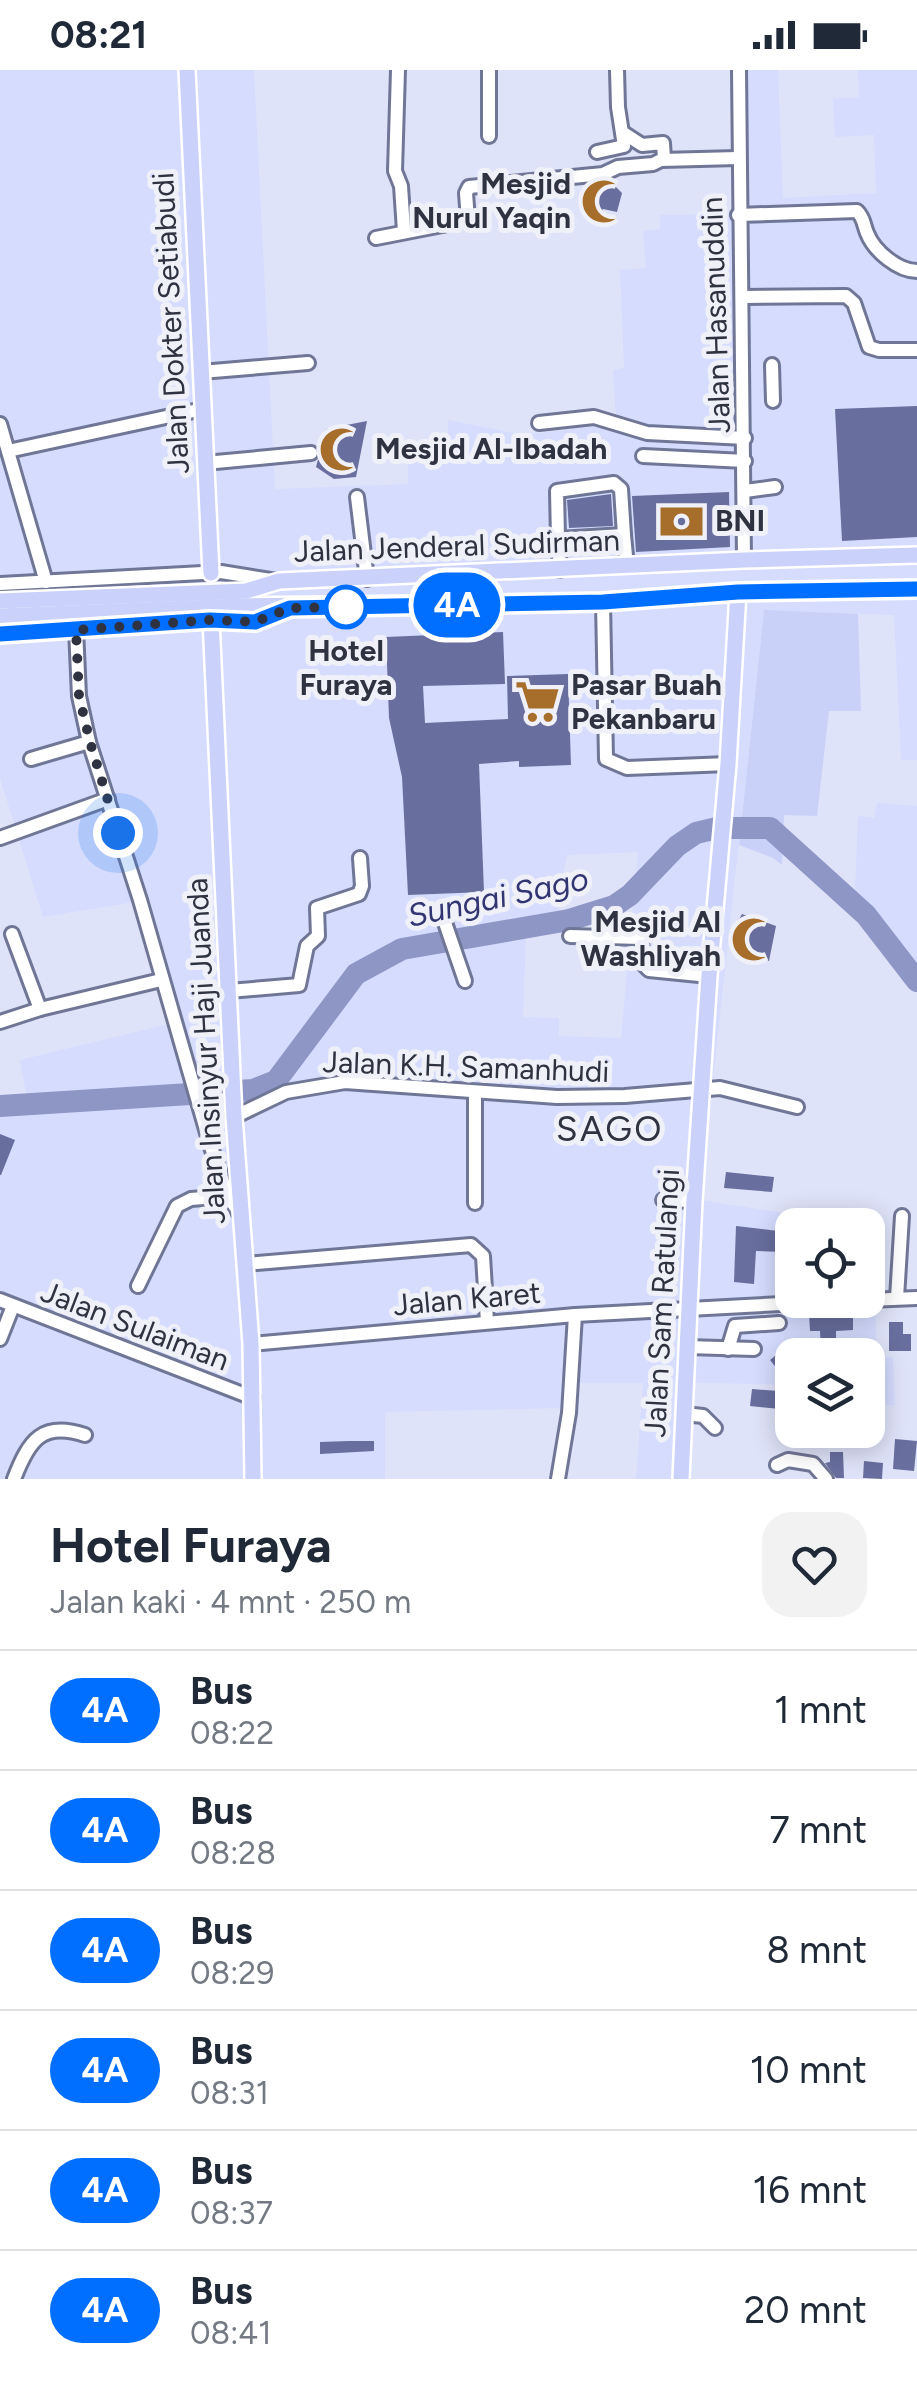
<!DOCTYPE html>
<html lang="id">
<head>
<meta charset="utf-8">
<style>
	body { margin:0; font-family:Figtree,sans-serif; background:#f2f2f3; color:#1f2937; height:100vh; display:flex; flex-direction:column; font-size:38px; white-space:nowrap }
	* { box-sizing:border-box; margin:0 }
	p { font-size:32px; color:#747a83 }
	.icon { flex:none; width:55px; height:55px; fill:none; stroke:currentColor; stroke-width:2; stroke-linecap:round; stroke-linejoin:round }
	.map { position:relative; height:1409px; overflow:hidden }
	.panel { display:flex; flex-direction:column; background:#fff; flex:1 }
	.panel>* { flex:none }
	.badge { padding:0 20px; border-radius:32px; font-size:35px; line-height:65px }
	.controls { position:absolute; left:775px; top:1138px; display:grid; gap:20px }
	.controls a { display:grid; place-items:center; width:110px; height:110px; border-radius:20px; background:#fff; box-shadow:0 5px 25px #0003; font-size:50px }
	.you { position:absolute; width:50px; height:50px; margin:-25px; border:8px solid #fff; border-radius:50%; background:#1a73e8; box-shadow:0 0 0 15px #1a73e833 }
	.map>.badge { position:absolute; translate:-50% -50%; box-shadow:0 0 0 5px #fff }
	.round { display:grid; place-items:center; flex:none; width:105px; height:105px; border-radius:30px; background:#f2f2f3 }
	.summary { display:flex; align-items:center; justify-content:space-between; height:170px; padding:0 50px }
	h1 { font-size:48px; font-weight:700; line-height:75px }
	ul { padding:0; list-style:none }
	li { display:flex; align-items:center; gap:30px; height:120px; padding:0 50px; border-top:2px solid #e0e1e3 }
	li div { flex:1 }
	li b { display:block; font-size:38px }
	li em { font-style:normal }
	li .badge { min-width:110px; font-weight:700; text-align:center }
	.status { display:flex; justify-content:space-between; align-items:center; height:70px; padding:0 50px; background:#fff; direction:ltr }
	.status svg { height:28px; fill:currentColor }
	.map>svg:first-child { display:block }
</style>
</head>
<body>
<div class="status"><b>08:21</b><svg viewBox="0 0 49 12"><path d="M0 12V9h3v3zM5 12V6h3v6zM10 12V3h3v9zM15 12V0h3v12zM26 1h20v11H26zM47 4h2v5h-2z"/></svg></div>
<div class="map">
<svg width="917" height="1409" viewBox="0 0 917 1409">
	<rect width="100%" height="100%" fill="#dfe3f9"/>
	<!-- built -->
	<g fill="#d5dcfe" fill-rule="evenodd">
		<path d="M0 0H254L275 419 408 414V386L448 382V350L524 365 597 356 617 364 613 300 624 298 620 200 646 198 643 161 660 159V145L738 144 739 0H778L783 128 876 123 874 65 835 67 833 29 859 27 858 0H917V690H901L894 545 764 541 700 1130 803 1146V1155H792V1230L875 1231 877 1287H893L895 1335H868V1285H792V1315L675 1312 671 1409H636L643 1313H569L565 1338 385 1342V1409H0V1038L28 1034 20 990 173 953 140 831 43 847 0 708ZM638 782 621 968 559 966V948L523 947 526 865 565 857 557 832 567 785Z"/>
		<path d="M877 733 917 736V923L854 844 858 746 874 748Z"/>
	</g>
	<!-- green -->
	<path fill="#cad1f8" d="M764 540 858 544 861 641H829L817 746 784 745 782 795 773 788 739 775Z"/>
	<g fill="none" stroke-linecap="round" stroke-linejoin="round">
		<!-- river -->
		<path stroke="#8e96c6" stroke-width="22" d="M0 1036 253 1020 276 1011 356 904 402 879 569 850 614 836 630 825 677 776 696 763 717 758H770L866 845 917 911"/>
	</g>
	<!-- building -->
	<g fill="#686f9e">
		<path d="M593 115 615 116 622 123 617 142 603 139 597 149 589 148V124Z"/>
		<path d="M917 336V467L842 471 835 339Z"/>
		<path d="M367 351 356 407 334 409 316 397 326 359Z"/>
		<path d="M729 422 730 477 636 482 632 426Z"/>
		<path d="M611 424 613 456 569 458 567 430Z"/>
		<path d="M503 562 505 614 423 616 425 653 508 649 507 606 568 604 571 695 519 697V691L479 694 484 822 408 825 402 707 389 648 386 567Z"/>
		<path d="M742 844 776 856 769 891 732 882 736 855Z"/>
		<path d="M0 1064 15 1070 1 1105H0Z"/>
		<path d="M726 1102 774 1107 772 1122 724 1118Z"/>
		<path d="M736 1156 786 1162 784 1182 756 1181 754 1214 734 1212Z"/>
		<path d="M853 1240V1260L836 1261V1285H821L820 1261H810L809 1243Z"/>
		<path d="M889 1252H903V1264H911V1281H889Z"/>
		<path d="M793 1271 804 1285H792V1306L786 1310 770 1290Z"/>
		<path d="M752 1319 792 1322V1353L779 1352 780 1339 750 1336Z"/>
		<path d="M883 1338 884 1358H868V1339Z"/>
		<path d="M895 1369 917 1371 914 1401 893 1399Z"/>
		<path d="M349 1371H374V1381L320 1384V1372Z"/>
		<path d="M830 1382H843L844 1408H836L825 1393 830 1392Z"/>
		<path d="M864 1391 883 1393 882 1409 863 1408Z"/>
	</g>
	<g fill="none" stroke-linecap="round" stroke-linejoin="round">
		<defs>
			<g id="minor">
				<path d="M398 0 395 101 401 116 404 161"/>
				<path d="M739 0 744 490"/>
				<path d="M622 62 642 75 663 73 664 89"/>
				<path d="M489 66V0"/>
				<path d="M597 82 624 76 618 37 617 0"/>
				<path d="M738 145 857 141C864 148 863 153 867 163 874 181 898 201 917 201"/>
				<path d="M376 168 468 150 466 123 469 117 603 104 618 97 653 94 661 90 738 88"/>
				<path d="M742 227 846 226 854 233 869 277 879 280H917"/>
				<path d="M772 295 773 331"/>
				<path d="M201 302 308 293"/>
				<path d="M539 353 594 347 647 363 745 368"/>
				<path d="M0 354 46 512"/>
				<path d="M8 381 203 339"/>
				<path d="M643 386 745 391"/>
				<path d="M205 393 311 383"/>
				<path d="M745 421 775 417"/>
				<path d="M357 427 367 509"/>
				<path d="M558 469 557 421 614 413 621 419 624 465"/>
				<path d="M560 500 558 469 624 465 627 496"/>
				<path d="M0 514 221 502 277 511"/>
				<path d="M603 532 606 689 627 698 728 694"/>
				<path d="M76 559 79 626 89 672 140 830 211 1077 228 1126 241 1146"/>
				<path d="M0 564 211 549 255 552 290 538"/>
				<path d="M31 689 89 672"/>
				<path d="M0 768 108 729"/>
				<path d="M442 844 465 911"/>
				<path d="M12 864 40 939"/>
				<path d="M570 866 640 868 645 896 649 900 709 906"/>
				<path d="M229 921 299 915 307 876 318 866 317 838 359 824 362 816 360 788"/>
				<path d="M0 952 40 939 161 910"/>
				<path d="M475 1022V1133"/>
				<path d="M234 1047 286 1022 345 1012 557 1027 625 1026 720 1018 797 1037"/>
				<path d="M663 1130 694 1131"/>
				<path d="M246 1194 471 1175 483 1186 487 1252"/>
				<path d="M138 1216 177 1136 191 1129 228 1126"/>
				<path d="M897 1228 902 1146"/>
				<path d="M0 1230 253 1328"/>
				<path d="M868 1230 917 1228"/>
				<path d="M0 1269 13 1236"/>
				<path d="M251 1274 575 1245 857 1230"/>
				<path d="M687 1277 754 1279"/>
				<path d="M728 1279 735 1256 779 1253"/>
				<path d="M684 1344 703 1346 715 1358"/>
				<path d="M777 1395 788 1390 813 1394 826 1409"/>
				<path d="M14 1409C29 1370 42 1351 85 1365"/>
				<path d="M558 1409 569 1343 575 1245"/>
			</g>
			<g id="major">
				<path d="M187 0 211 503"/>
				<path d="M0 531 246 521 279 511 744 490 917 485"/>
				<path d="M0 546 237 536 603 532 738 522 917 519"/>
				<path d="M211 549 234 1047 251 1274 253 1409"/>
				<path d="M681 1409 694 1131 709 906 728 694 738 522"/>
			</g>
		</defs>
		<!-- minor casing -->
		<use href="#minor" stroke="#707695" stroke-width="18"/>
		<!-- major casing -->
		<use href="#major" stroke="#fff" stroke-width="20"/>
		<!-- minor -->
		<use href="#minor" stroke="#fff" stroke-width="12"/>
		<!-- major -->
		<use href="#major" stroke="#cad1fa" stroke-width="15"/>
	</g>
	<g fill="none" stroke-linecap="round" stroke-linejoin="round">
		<defs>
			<path id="line" d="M0 564 210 550 255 552 290 538 603 532 738 522 917 519"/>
		</defs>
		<!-- line casing -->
		<use href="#line" stroke="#fff" stroke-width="22"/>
		<!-- line -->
		<use href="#line" stroke="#006eff" stroke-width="15"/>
		<!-- walk -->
		<path stroke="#2f3240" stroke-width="10" stroke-dasharray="0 18" d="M118 763 90 672 79 626 76 560 210 550 255 552 290 538 354 537H346"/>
	</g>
	<!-- icons -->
	<defs>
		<symbol id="mosque-bare" viewBox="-9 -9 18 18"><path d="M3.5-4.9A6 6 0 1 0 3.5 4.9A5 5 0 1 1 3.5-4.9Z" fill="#a66d2b" stroke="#f0f1f8" stroke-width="2.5" paint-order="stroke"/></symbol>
		<symbol id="bank-bare" viewBox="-9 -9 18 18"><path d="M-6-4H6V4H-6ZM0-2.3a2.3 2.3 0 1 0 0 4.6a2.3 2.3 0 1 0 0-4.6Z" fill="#a66d2b" stroke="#f0f1f8" stroke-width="2.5" paint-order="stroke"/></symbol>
		<symbol id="supermarket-bare" viewBox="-9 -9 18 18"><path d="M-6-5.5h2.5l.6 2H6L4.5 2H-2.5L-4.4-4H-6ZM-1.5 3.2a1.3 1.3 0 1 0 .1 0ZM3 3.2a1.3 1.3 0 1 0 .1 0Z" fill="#a66d2b" stroke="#f0f1f8" stroke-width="2.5" paint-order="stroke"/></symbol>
	</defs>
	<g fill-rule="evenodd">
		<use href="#mosque-bare" x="572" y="100" width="63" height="63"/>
		<use href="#mosque-bare" x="310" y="348" width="63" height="63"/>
		<use href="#bank-bare" x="650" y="420" width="63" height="63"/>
		<use href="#supermarket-bare" x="506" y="600" width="63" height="63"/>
		<use href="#mosque-bare" x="722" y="838" width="63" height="63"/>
	</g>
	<!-- markers -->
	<circle fill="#fff" stroke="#006eff" stroke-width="5" cx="346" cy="537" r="20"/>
	<g text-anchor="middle" stroke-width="10" stroke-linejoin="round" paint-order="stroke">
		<!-- poi labels -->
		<g font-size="30" font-weight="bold" fill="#2f3240" stroke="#f0f1f8" text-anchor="start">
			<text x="571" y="124" text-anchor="end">Mesjid<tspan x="571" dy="34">Nurul Yaqin</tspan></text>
			<text x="375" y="389">Mesjid Al-Ibadah</text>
			<text x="715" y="461">BNI</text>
			<text x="571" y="625">Pasar Buah<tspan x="571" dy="34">Pekanbaru</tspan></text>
			<text x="721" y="862" text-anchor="end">Mesjid Al<tspan x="721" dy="34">Washliyah</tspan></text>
		</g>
		<!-- street labels -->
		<g font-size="30" fill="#2f3240" stroke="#f0f1f8">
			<text transform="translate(716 245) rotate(-92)" y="10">Jalan Hasanuddin</text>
			<text transform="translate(171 253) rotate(-93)" y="10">Jalan Dokter Setiabudi</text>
			<text transform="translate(457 476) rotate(-2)" y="10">Jalan Jenderal Sudirman</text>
			<text transform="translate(206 981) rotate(-93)" y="10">Jalan Insinyur Haji Juanda</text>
			<text transform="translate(466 997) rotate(2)" y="10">Jalan K.H. Samanhudi</text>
			<text transform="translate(467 1229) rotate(-5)" y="10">Jalan Karet</text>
			<text transform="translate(662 1233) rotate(-87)" y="10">Jalan Sam Ratulangi</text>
			<text transform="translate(135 1256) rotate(21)" y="10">Jalan Sulaiman</text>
		</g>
		<!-- stop labels -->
		<g font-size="30" font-weight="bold" fill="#2f3240" stroke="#f0f1f8">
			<text x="346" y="591">Hotel<tspan x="346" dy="34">Furaya</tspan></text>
		</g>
		<!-- water labels -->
		<g font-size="32" font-style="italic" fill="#313572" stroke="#f0f1f8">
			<text transform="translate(498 827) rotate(-12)" y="11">Sungai Sago</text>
		</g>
		<!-- quarter labels -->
		<g font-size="35" letter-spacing="2.5" fill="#2f3240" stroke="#f0f1f8">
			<text x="610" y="1071">SAGO</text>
		</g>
	</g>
</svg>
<div class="controls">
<a><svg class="icon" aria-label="locate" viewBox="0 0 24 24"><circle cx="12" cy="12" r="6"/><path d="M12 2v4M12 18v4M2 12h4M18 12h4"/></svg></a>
<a><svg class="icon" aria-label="layers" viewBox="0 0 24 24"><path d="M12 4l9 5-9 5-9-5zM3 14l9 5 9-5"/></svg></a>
</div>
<div class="you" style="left:118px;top:763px"></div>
<b class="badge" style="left:457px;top:535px;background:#006eff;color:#fff">4A</b>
</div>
<section class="panel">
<div class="summary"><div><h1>Hotel Furaya</h1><p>Jalan kaki · 4 mnt · 250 m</p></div><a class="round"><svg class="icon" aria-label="heart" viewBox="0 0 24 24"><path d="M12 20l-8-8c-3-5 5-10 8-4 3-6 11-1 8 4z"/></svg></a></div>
<ul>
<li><span class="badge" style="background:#006eff;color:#fff">4A</span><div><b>Bus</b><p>08:22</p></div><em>1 mnt</em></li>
<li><span class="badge" style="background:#006eff;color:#fff">4A</span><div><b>Bus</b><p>08:28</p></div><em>7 mnt</em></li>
<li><span class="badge" style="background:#006eff;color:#fff">4A</span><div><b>Bus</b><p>08:29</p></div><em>8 mnt</em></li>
<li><span class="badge" style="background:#006eff;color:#fff">4A</span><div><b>Bus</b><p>08:31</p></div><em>10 mnt</em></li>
<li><span class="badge" style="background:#006eff;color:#fff">4A</span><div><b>Bus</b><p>08:37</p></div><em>16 mnt</em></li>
<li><span class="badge" style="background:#006eff;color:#fff">4A</span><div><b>Bus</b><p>08:41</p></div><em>20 mnt</em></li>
</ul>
</section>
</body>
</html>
